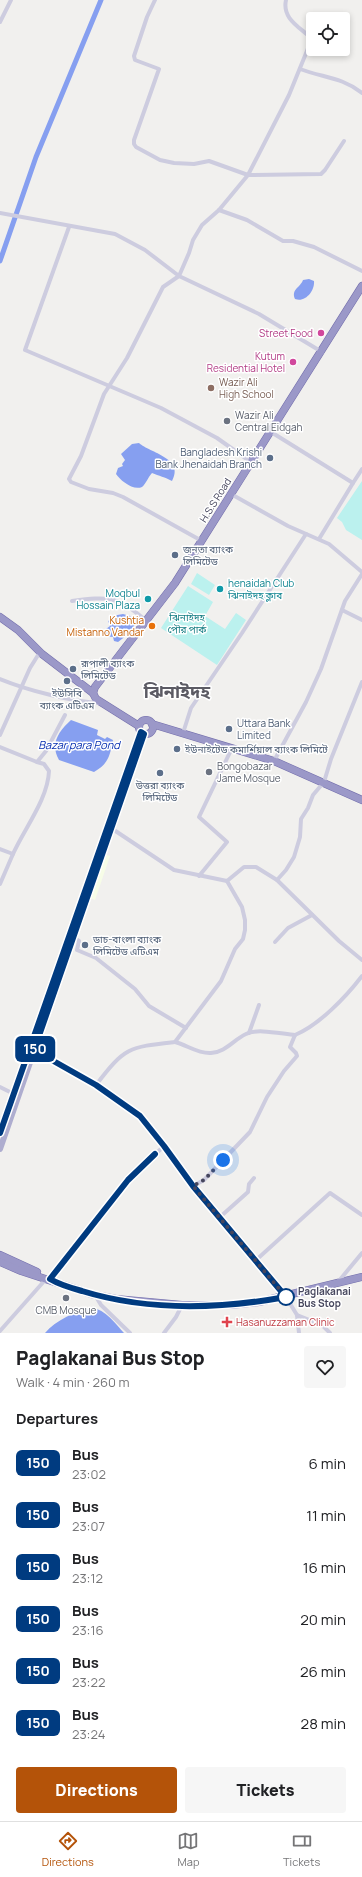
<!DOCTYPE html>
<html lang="en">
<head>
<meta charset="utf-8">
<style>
	body { margin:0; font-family:Manrope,"Noto Sans Bengali",sans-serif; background:#f6f6f6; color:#202124; height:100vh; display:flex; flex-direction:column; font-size:15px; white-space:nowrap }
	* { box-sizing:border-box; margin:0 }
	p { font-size:13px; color:#757577 }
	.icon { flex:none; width:22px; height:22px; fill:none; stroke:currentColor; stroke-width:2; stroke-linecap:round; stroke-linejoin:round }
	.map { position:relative; height:1333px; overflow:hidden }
	.panel { display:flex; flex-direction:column; background:#fff; flex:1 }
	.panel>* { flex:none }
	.badge { padding:0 8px; border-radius:6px; font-size:14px; line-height:26px }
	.buttons { position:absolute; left:306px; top:12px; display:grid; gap:8px }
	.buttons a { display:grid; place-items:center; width:44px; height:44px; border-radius:4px; background:#fff; box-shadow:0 2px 6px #0003; font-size:20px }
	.you { position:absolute; width:20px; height:20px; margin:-10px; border:3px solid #fff; border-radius:50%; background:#1a73e8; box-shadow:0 0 0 6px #1a73e833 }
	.map>.badge { position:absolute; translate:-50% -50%; box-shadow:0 0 0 2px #fff }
	h2 { padding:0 16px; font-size:15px; line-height:36px }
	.round { display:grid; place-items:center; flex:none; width:42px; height:42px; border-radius:4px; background:#f6f6f6 }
	.headline { display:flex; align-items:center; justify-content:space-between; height:68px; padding:0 16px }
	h1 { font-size:19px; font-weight:800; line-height:30px }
	.button { display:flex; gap:8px; margin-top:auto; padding:8px 16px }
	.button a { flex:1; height:46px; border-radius:4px; background:#b45309; color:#fff; font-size:16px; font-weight:800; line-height:46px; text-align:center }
	.button a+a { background:#f6f6f6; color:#202124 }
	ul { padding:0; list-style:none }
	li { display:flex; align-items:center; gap:12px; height:52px; padding:0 16px }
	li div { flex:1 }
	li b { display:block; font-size:15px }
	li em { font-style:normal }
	li .badge { min-width:44px; font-weight:700; text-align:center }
	.tab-bar { display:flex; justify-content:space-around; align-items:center; height:56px; border-top:1px solid #e0e0e0; background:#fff; font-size:11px; color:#757577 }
	.tab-bar a { display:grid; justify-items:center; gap:2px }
	.tab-bar .selected { color:#b45309 }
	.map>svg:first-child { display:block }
</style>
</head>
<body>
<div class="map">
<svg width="362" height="1333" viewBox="0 0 362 1333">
	<rect width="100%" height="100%" fill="#f1f0ee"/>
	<!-- commercial -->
	<path fill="#f7fde7" d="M103 854 110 856 95 900 88 897Z"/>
	<!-- green -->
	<g fill="#bbf1ee">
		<path d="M362 481V540L346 530 342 522 337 518Z"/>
		<path d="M197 573 215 585 209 595 191 584Z"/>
		<path d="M188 586 213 602 205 616 225 629 236 613 246 620 217 665 161 628Z"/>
	</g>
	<!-- water -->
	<g fill="#869ff0">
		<path d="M309 279 314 281C315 291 305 303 295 299 291 289 300 288 303 280Z"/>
		<path d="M139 443C150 453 185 458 172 481 165 477 159 476 152 473 148 477 146 484 142 487 133 491 120 480 116 474L118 468 123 466 122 464 125 460 121 454 132 444Z"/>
		<path d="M123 614 130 616 136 622 131 632 118 642 114 641 113 637 104 636 106 629 110 626 108 621 112 619V616Z"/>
		<path d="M71 720 98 730 97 735 105 739 107 737 113 740C110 756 108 764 94 772L59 760C50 744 58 732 71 720Z"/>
		<path d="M92 1308C105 1309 116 1324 124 1333H45C56 1320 76 1311 92 1308Z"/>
	</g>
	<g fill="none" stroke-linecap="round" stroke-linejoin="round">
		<!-- canal -->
		<path stroke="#869ff0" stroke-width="5" d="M0 261 36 157 101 0"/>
		<defs>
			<g id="trunk">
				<path d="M0 617 18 630 42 654 93 693"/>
				<circle cx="146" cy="727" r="7"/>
				<path d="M152 724 274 761 362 800"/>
				<path d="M139 726 96 699 93 693 95 687 175 583 362 286"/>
				<path d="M0 1255 37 1272"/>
				<path d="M0 1262 21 1271 91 1294 116 1299 182 1305H231L259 1302 362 1277"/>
			</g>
		</defs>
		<!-- trunk casing -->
		<use href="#trunk" stroke="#746fac" stroke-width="8"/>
		<!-- minor -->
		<g stroke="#cdccdf" stroke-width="4">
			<path d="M155 0 147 17 134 56 135 60 159 69 134 140V144L136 147 160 160 174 163 194 164 209 161 248 175 321 174 325 170 344 141"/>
			<path d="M286 0C282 18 298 26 310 37L311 41 289 95 248 175 219 210 202 225 193 240 189 253 179 276 259 314 322 352"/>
			<path d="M0 22 11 0"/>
			<path d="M300 69C324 78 342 77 362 93"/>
			<path d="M219 210 247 220 283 241H293L314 247 362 271"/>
			<path d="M0 213 115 234 145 250 179 276 163 287 127 358 104 394 81 456 69 479 71 482 89 489 113 493 123 497 202 541"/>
			<path d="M69 227 25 350 161 408 217 438 251 462"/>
			<path d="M271 432 353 483 319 539"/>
			<path d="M353 483 362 469"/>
			<path d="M231 494 288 526 329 544 362 572"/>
			<path d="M72 601C108 596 119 596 146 621"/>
			<path d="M342 610 362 620"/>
			<path d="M0 679C27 690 72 702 101 703"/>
			<path d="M183 733 191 708 242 633 306 534"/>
			<path d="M0 735 30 668 40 652"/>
			<path d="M0 747 37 762 46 751 65 715"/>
			<path d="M274 761 306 702 321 669 345 601 362 574"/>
			<path d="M111 828 174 870 227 881 244 867H256L277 880 339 941 362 960"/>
			<path d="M0 849 13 854C24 829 48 799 49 771L44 764 37 762"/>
			<path d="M199 876 227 842 199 817 232 748"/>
			<path d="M277 880 286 870 294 857 300 837 301 819 308 808 313 795 324 782 331 759 362 682"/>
			<path d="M0 884 13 854"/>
			<path d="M73 937 79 941 77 950 96 958 135 989 149 1006 186 1028"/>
			<path d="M275 942 288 928 312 915"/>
			<path d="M249 1033 259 1005"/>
			<path d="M175 1042C187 1045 198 1054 211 1053 226 1052 233 1040 246 1034 257 1028 282 1034 295 1035"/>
			<path d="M34 1050 96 1085 140 1116 164 1146 193 1186 286 1297 297 1315 299 1333"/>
			<path d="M96 1085C125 1047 129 1047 175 1042L221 981 235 949 243 939 245 930V920L242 907 227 881"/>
			<path d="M0 1087 14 1094"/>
			<path d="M193 1186 204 1180 250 1132 267 1097 284 1071 297 1056 296 1053 290 1047 295 1035C319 1025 346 997 362 976"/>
			<path d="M220 1217 248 1192 249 1184 254 1178"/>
			<path d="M255 1261 330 1193 362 1215"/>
			<path d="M50 1279 128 1180 164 1146"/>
			<path d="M338 1282 362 1253"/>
			<path d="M95 1295 101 1305 130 1333"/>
			<path d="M297 1315 322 1325 330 1333"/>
			<path d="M0 1331 46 1279"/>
			<path d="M164 1333 176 1317 182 1305"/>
		</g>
		<!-- primary -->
		<g stroke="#aeadcf" stroke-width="6">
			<path d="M0 1133 25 1065"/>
			<path d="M0 1149 144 734"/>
		</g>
		<!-- trunk -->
		<use href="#trunk" stroke="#9b98c8" stroke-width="7"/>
	</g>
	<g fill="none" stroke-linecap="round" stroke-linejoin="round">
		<defs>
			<path id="line" d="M0 1133 141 732 144 734 34 1050 96 1085 140 1116 164 1146 193 1186 286 1297C219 1309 147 1311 82 1291 71 1288 60 1285 50 1279L128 1180 155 1154"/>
		</defs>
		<!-- line casing -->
		<use href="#line" stroke="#fff" stroke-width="9"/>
		<!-- line -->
		<use href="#line" stroke="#003b80" stroke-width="6"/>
		<!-- walk -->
		<path stroke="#46465d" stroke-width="4" stroke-dasharray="0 7.2" d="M223 1160 204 1180 193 1186 286 1297"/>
	</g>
	<!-- markers -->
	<g fill="#d1479c" stroke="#fff" stroke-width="1.5">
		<circle cx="321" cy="333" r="4"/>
		<circle cx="293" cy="362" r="4"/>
	</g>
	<circle fill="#8d6e63" stroke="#fff" stroke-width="1.5" cx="211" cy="388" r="4"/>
	<g fill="#6b7280" stroke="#fff" stroke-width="1.5">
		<circle cx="227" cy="421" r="4"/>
		<circle cx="209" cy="772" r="4"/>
		<circle cx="66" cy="1298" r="4"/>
	</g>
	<g fill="#5c6f8a" stroke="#fff" stroke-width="1.5">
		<circle cx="270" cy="458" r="4"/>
		<circle cx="175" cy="555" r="4"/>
		<circle cx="73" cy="669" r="4"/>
		<circle cx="67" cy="681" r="4"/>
		<circle cx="229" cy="729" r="4"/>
		<circle cx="177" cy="749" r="4"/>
		<circle cx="160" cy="773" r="4"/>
		<circle cx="85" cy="945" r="4"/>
	</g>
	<g fill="#0f9aa8" stroke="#fff" stroke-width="1.5">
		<circle cx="220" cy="589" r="4"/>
		<circle cx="148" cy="599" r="4"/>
	</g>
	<circle fill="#e8710a" stroke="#fff" stroke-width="1.5" cx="152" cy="626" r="4"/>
	<circle fill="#fff" stroke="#003b80" stroke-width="2" cx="286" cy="1297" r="8"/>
	<path fill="#e0444e" stroke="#fff" stroke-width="1.5" d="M225 1316h4v4h4v4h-4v4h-4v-4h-4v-4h4z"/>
	<g text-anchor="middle" stroke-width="3" stroke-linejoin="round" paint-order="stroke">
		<!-- hotel labels -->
		<g font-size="10" fill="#b23c85" stroke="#fff" text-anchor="end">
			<text x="313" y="337">Street Food</text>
			<text x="285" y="360">Kutum<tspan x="285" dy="12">Residential Hotel</tspan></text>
		</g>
		<!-- education labels -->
		<g font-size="10" fill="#785e54" stroke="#fff" text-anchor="start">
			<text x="219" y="386">Wazir Ali<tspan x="219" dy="12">High School</tspan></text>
		</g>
		<!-- worship labels -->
		<g font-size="10" fill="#5b616d" stroke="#fff" text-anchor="start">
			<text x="235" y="419">Wazir Ali<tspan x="235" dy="12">Central Eidgah</tspan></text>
			<text x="217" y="770">Bongobazar<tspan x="217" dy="12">Jame Mosque</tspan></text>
			<text x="66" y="1314" text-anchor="middle">CMB Mosque</text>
		</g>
		<!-- service labels -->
		<g font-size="10" fill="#4e5e75" stroke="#fff" text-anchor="start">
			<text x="262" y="456" text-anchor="end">Bangladesh Krishi<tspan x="262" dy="12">Bank Jhenaidah Branch</tspan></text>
			<text x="183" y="553">জনতা ব্যাংক<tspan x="183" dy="12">লিমিটেড</tspan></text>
			<text x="81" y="667">রূপালী ব্যাংক<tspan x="81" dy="12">লিমিটেড</tspan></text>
			<text x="67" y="697" text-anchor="middle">ইউসিবি<tspan x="67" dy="12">ব্যাংক এটিএম</tspan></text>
			<text x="237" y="727">Uttara Bank<tspan x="237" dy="12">Limited</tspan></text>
			<text x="185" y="753">ইউনাইটেড কমার্শিয়াল ব্যাংক লিমিটে</text>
			<text x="160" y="789" text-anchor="middle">উত্তরা ব্যাংক<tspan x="160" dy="12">লিমিটেড</tspan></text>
			<text x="93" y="943">ডাচ-বাংলা ব্যাংক<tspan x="93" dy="12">লিমিটেড এটিএম</tspan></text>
		</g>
		<!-- street labels -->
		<g font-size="10" fill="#46465d" stroke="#fff">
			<text transform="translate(215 500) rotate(-58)" y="4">H.S.S Road</text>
		</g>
		<!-- culture labels -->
		<g font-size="10" fill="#0d838f" stroke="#fff" text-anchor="start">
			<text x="228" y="587">henaidah Club<tspan x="228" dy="12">ঝিনাইদহ ক্লাব</tspan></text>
			<text x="140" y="597" text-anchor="end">Moqbul<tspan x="140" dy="12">Hossain Plaza</tspan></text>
		</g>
		<!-- park labels -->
		<g font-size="10" fill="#137c82" stroke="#fff">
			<text x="187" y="621">ঝিনাইদহ<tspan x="187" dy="12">পৌর পার্ক</tspan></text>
		</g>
		<!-- food labels -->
		<g font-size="10" fill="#c56008" stroke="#fff" text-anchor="end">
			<text x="144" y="624">Kushtia<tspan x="144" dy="12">Mistanno Vandar</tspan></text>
		</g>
		<!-- stop labels -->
		<g font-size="10" font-weight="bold" fill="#46465d" stroke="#fff" text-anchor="start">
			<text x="298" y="1295">Paglakanai<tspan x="298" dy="12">Bus Stop</tspan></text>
		</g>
		<!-- health labels -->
		<g font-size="10" fill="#be3a42" stroke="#fff" text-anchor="start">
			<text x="236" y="1326">Hasanuzzaman Clinic</text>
		</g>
		<!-- water labels -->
		<g font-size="11" font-style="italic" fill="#062eb0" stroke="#fff">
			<text x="79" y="749">Bazar para Pond</text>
		</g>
		<!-- town labels -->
		<g font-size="18" font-weight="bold" fill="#5c5b64" stroke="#fff">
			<text x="177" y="698">ঝিনাইদহ</text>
		</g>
	</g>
</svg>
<div class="buttons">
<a><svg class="icon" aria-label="locate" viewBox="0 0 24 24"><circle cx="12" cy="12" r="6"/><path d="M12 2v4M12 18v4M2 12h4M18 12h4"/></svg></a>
</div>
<div class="you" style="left:223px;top:1160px"></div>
<b class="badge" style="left:35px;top:1049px;background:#003b80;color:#fff">150</b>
</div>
<section class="panel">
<div class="headline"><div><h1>Paglakanai Bus Stop</h1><p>Walk · 4 min · 260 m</p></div><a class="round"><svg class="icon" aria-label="heart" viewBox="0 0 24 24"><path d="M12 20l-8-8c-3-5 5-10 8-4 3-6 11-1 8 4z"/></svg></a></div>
<h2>Departures</h2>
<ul>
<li><span class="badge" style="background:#003b80;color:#fff">150</span><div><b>Bus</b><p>23:02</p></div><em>6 min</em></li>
<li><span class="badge" style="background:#003b80;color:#fff">150</span><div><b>Bus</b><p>23:07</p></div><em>11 min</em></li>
<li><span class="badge" style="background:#003b80;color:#fff">150</span><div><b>Bus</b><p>23:12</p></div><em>16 min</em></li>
<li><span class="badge" style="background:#003b80;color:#fff">150</span><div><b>Bus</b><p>23:16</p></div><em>20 min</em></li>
<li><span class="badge" style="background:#003b80;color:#fff">150</span><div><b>Bus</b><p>23:22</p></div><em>26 min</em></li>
<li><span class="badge" style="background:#003b80;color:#fff">150</span><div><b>Bus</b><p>23:24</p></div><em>28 min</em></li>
</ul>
<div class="button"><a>Directions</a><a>Tickets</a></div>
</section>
<nav class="tab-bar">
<a class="selected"><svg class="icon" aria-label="directions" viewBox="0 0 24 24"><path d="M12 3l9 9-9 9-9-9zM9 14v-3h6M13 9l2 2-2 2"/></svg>Directions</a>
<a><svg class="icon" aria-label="map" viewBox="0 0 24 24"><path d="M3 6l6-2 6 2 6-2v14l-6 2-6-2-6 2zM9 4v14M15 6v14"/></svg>Map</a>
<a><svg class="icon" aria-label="tickets" viewBox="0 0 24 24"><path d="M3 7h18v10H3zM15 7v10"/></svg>Tickets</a>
</nav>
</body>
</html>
